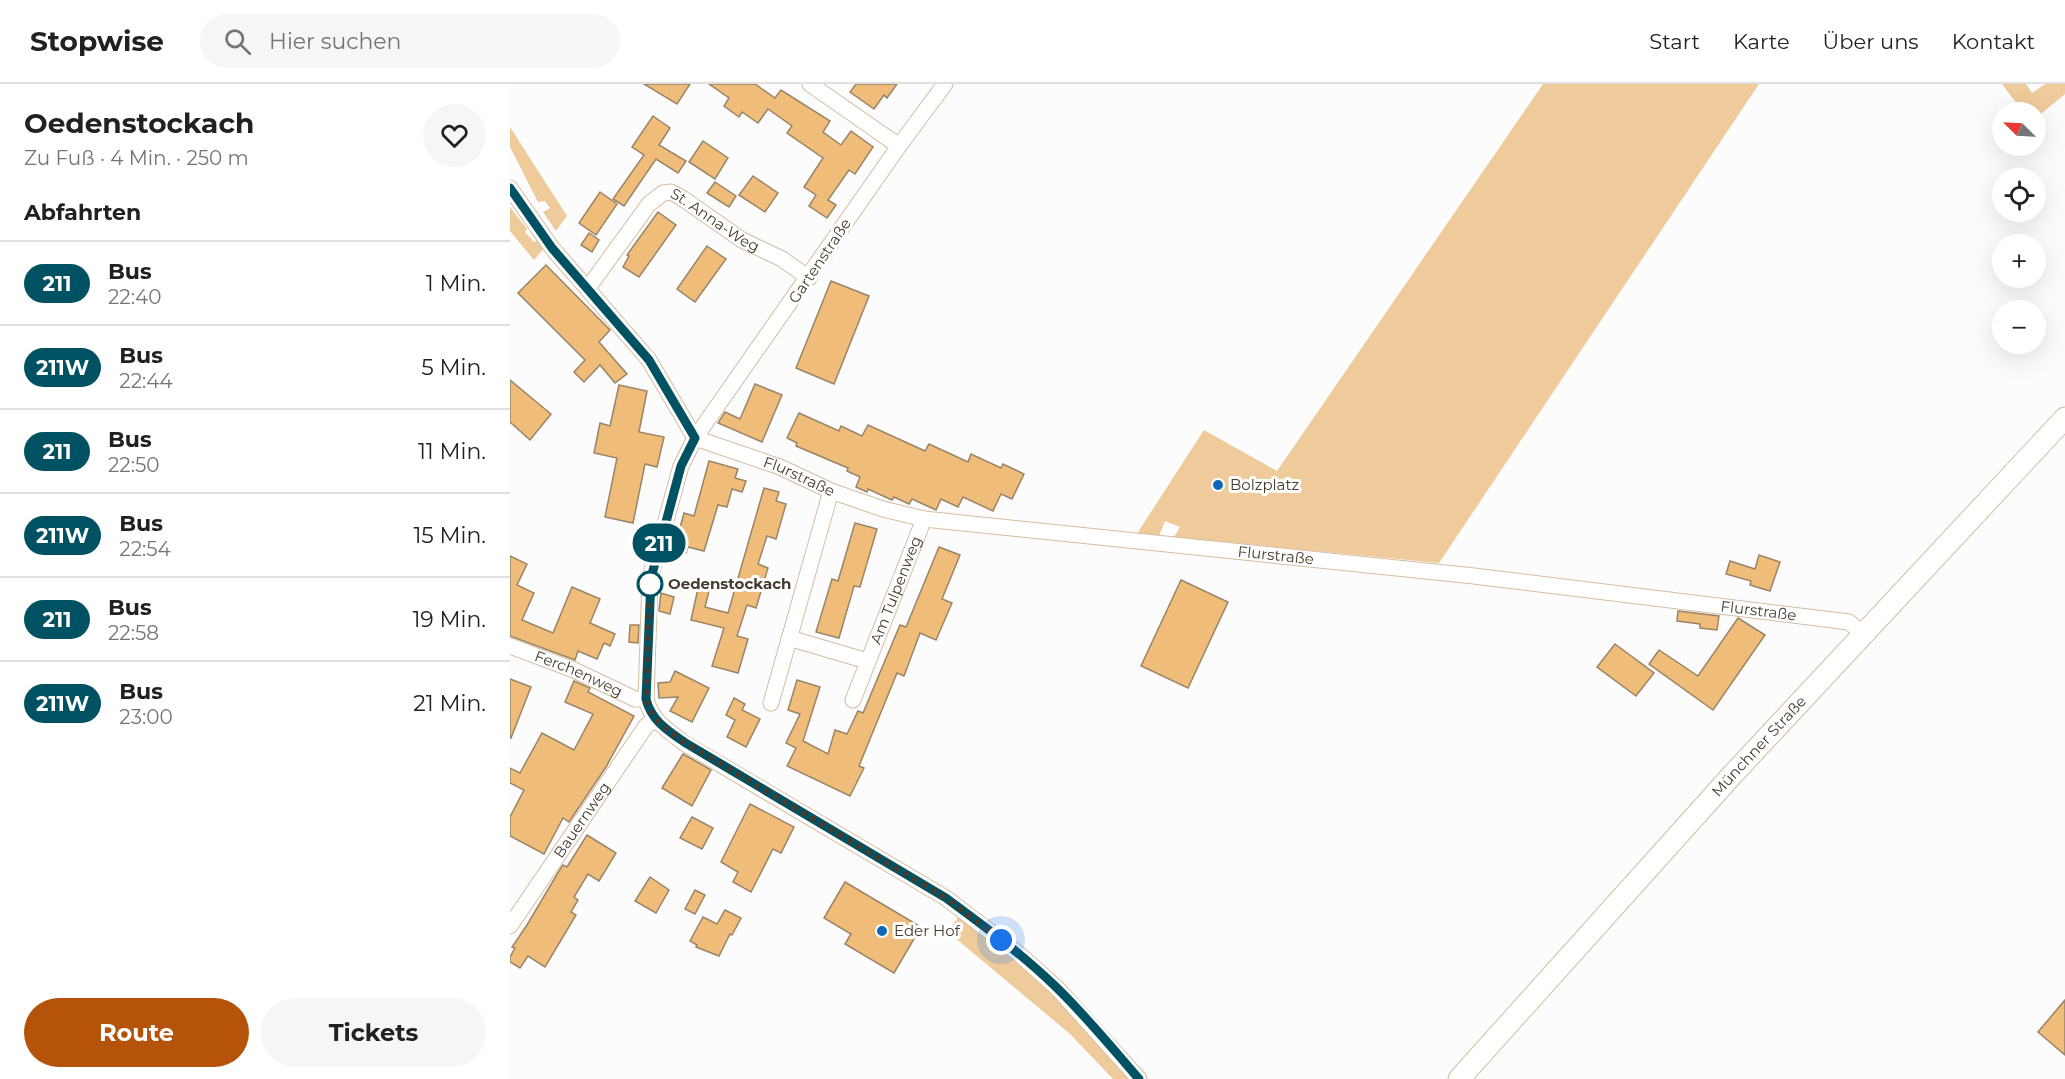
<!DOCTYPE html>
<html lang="de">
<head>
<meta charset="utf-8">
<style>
	body { margin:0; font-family:Montserrat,sans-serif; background:#f6f6f6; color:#202124; height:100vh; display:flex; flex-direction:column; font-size:22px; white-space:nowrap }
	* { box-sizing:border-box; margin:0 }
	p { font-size:20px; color:#757577 }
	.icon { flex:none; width:33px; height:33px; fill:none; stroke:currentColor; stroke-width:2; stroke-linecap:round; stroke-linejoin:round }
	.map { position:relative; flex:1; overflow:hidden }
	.details { display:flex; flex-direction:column; background:#fff; width:510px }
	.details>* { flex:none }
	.badge { padding:0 12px; border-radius:20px; font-size:21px; line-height:39px }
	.needle { width:39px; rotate:294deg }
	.tools { position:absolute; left:1482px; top:18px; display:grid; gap:12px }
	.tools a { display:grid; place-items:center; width:54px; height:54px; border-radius:50%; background:#fff; box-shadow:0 6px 24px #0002; font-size:30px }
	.you { position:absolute; width:30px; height:30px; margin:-15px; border:4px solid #fff; border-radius:50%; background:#1a73e8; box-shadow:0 0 0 9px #1a73e833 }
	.map>.badge { position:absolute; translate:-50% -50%; box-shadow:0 0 0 3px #fff }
	h2 { padding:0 24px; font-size:22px; line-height:54px }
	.round { display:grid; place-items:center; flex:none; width:63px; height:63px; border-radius:32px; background:#f6f6f6 }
	.overview { display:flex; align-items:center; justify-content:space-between; height:102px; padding:0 24px }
	h1 { font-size:28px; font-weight:700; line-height:45px }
	.action { display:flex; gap:12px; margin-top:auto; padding:12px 24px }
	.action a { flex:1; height:69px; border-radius:36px; background:#b45309; color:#fff; font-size:24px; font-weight:700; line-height:69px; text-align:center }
	.action a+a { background:#f6f6f6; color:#202124 }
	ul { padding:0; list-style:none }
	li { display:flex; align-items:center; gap:18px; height:84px; padding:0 24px; border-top:2px solid #e0e0e0 }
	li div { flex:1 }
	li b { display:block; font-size:22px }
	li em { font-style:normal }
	li .badge { min-width:66px; font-weight:700; text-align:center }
	header { display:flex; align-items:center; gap:36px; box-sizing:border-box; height:84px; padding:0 30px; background:#fff; border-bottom:2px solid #e0e0e0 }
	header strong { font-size:28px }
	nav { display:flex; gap:33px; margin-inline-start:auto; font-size:21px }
	.search { width:420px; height:54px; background:#f6f6f6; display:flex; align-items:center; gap:15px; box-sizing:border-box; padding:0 21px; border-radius:33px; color:#757577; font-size:22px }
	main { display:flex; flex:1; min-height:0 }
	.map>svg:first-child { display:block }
</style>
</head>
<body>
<header>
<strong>Stopwise</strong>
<div class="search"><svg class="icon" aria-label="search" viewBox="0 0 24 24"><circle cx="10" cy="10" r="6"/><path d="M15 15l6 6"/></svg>Hier suchen</div>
<nav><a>Start</a><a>Karte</a><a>Über uns</a><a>Kontakt</a></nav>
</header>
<main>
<section class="details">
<div class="overview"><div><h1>Oedenstockach</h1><p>Zu Fuß · 4 Min. · 250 m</p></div><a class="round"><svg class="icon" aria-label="heart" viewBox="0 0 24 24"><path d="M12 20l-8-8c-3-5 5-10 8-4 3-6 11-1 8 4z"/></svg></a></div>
<h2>Abfahrten</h2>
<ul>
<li><span class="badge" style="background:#005262;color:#fff">211</span><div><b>Bus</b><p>22:40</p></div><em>1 Min.</em></li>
<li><span class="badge" style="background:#005262;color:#fff">211W</span><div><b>Bus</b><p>22:44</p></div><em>5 Min.</em></li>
<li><span class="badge" style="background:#005262;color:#fff">211</span><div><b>Bus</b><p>22:50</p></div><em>11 Min.</em></li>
<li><span class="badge" style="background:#005262;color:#fff">211W</span><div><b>Bus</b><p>22:54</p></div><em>15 Min.</em></li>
<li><span class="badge" style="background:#005262;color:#fff">211</span><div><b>Bus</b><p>22:58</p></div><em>19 Min.</em></li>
<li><span class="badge" style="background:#005262;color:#fff">211W</span><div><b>Bus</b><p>23:00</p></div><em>21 Min.</em></li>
</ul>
<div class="action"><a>Route</a><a>Tickets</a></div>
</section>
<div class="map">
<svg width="1555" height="995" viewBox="0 0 1555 995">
	<rect width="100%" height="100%" fill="#fcfcfc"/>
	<!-- green -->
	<g fill="#efcb9b">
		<path d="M1033 0H1249L929 479 664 453 670 443 655 437 649 452 626 451 694 346 767 387Z"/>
		<path d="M1492 0H1516L1522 9 1535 0H1555V10L1526 34V28H1513Z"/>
		<path d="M0 43 57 132 46 147 33 128 40 124 35 117 28 118 0 63Z"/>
		<path d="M0 123 17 145 15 148 24 158 27 156 34 164 24 176 0 147Z"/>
		<path d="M449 832C492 865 533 900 570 939 587 957 602 976 618 995H603L560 950 438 848Z"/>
	</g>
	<!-- building -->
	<g fill="#efbd79" stroke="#9a8467" stroke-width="1.5">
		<path d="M134 0H180L167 20Z"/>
		<path d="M199 0H245L265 14 271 6 320 37 313 48 331 61 341 47 363 63 345 90 339 86 318 116 326 121 317 134 299 122 306 111 294 103 313 74 277 49 282 42 258 25 248 39 232 28 229 33 214 22 219 14Z"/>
		<path d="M346 0H387L377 14 374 11 364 25 340 8Z"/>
		<path d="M143 32 160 44 149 61 176 77 168 89 146 75 114 122 103 115 134 71 122 63Z"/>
		<path d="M193 57 218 74 205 95 179 78Z"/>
		<path d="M243 92 268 109 255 128 229 111Z"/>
		<path d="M205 98 226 112 219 123 197 109Z"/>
		<path d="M90 108 107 120 86 151 69 139Z"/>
		<path d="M148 128 166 141 129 193 113 183 119 172 117 171Z"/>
		<path d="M79 149 89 156 82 168 71 161Z"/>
		<path d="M197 162 216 175 185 218 167 205Z"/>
		<path d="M36 181 100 246 89 258 117 290 105 299 90 281 74 298 64 288 75 276 8 209Z"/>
		<path d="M321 197 359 212 324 300 286 284Z"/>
		<path d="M0 296 41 330 20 356 0 338Z"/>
		<path d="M245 300 272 311 252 358 208 339 215 328 230 335Z"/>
		<path d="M109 301 137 307 129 348 154 353 147 383 135 380 123 439 95 433 107 374 84 369 90 339 100 342Z"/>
		<path d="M289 329 329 347 331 342 352 352 358 341 415 367 419 360 458 378 461 370 491 384 493 380 514 390 502 415 491 410 483 427 453 413 448 423 431 415 426 426 402 415 399 420 384 413 382 416 358 405 357 408 346 403 350 393 337 387 338 384 286 362 287 359 277 354Z"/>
		<path d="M199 377 228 385 225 394 236 397 232 408 222 405 217 423 208 421 194 467 178 463 176 469 164 466 174 429 184 432Z"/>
		<path d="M254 404 269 408 266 417 276 420 266 455 257 452 248 480 258 484 246 524 237 521 227 552 238 555 228 589 202 582 214 544 181 536 189 500 200 503 195 523 218 529Z"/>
		<path d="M345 439 367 445 350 503 344 502 329 554 306 548 322 495 328 497Z"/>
		<path d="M429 463 450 471 432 515 442 519 426 556 410 549 394 592 387 589 349 682 354 684 340 712 277 682 286 664 276 659 290 630 278 626 287 596 310 603 293 657 318 670 325 646 337 650 348 627 353 629 390 541 396 543Z"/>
		<path d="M1249 471 1270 478 1260 507 1240 501 1241 497 1216 490 1220 477 1245 485Z"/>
		<path d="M0 472 17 480 7 501 24 509 12 536 43 549 62 503 90 515 80 539 105 550 100 562 94 559 87 575 68 567 65 576 0 552Z"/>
		<path d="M671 496 718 518 678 604 631 582Z"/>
		<path d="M151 509 164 513 160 530 149 527Z"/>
		<path d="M1168 527 1209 532 1207 546 1190 544V540L1167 537Z"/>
		<path d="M1228 534 1255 551 1203 626 1139 580 1149 566 1188 592Z"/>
		<path d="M120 541H129L128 559 119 558Z"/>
		<path d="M1105 560 1144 589 1126 612 1087 583Z"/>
		<path d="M165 587 199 604 182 638 160 627 168 613 149 614 148 599 160 598Z"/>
		<path d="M0 595 21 603 1 654H0Z"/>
		<path d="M64 597 80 604 78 608 124 632 96 683 59 738 53 734 34 770 0 752V733L14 706 0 699V684L10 689 32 649 64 666 83 630 55 618Z"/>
		<path d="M224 614 235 620 232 626 250 635 236 663 217 653 225 636 216 631Z"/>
		<path d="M173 670 201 686 182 722 152 704Z"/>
		<path d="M240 720 284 743 271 769 263 765 241 808 223 798 228 788 211 778Z"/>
		<path d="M182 733 203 744 192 765 170 754Z"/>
		<path d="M77 751 106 769 89 797 78 790 64 813 68 816 61 828 66 831 35 883 18 872 10 884 0 878V873L5 864 2 863 17 841 49 787 53 781 57 783Z"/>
		<path d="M140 793 159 806 146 829 125 817Z"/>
		<path d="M335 798 411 843 384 889 335 860 341 850 314 834Z"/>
		<path d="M185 806 195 811 185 830 175 825Z"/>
		<path d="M215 826 231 834 222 851 220 850 209 872 186 863 187 861 180 857 193 833 207 840Z"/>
		<path d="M1555 916V971L1528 948Z"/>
	</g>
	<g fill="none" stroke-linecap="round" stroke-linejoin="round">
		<defs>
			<g id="street">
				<path d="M300 0 389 62"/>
				<path d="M435 0 389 62 185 354 171 382 140 494 136 615C141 636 157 646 174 659L436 814 509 870 547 904 629 995"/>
				<path d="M0 104 42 164 139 276 185 354"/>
				<path id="s1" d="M78 204 139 120 153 109 161 108 172 114 232 156 272 175 299 194"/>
				<path id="s2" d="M185 354 270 383 321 407 373 425 414 435 964 492 1339 538 1353 550"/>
				<path d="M279 554 357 577"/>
				<path id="s3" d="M0 562 64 586 125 615H136"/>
				<path id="s4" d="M343 616 414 435"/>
				<path d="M261 619 321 407"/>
				<path id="s5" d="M0 842 136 642 146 635"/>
			</g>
			<g id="secondary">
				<path id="s6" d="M949 995 1224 689 1555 334"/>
			</g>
		</defs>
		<!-- street casing -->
		<use href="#street" stroke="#d5bd9f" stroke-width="17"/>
		<!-- secondary casing -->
		<use href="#secondary" stroke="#d5bd9f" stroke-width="23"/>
		<!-- street -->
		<use href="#street" stroke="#fff" stroke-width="15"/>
		<!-- secondary -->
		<use href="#secondary" stroke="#fff" stroke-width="21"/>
	</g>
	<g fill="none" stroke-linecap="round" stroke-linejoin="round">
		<defs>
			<path id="line" d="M0 104 42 164 139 276 185 354 171 382 141 494 136 615C141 636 157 646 174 658L436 814C474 842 512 870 546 903 576 932 602 964 629 995"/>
		</defs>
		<!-- line casing -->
		<use href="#line" stroke="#fff" stroke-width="14"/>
		<!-- line -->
		<use href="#line" stroke="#005262" stroke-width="9"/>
		<!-- walk -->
		<path stroke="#453b2f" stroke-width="6" stroke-dasharray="0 10.8" d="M140 500 136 615C141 636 157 646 174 658L436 814 491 856"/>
	</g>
	<!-- markers -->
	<g fill="#0d68b5" stroke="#fff" stroke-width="2">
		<circle cx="708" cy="401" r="6"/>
		<circle cx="372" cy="847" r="6"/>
	</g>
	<circle fill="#fff" stroke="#005262" stroke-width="3" cx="140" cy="500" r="12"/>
	<g text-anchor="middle" stroke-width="6" stroke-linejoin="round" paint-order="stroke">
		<!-- street labels -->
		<g font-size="15" fill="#453b2f" stroke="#fff">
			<text dy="5" stroke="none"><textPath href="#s1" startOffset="182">St. Anna-Weg</textPath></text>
			<text transform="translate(310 177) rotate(-56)" y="5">Gartenstraße</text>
			<text dy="5" stroke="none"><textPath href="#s2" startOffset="111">Flurstraße</textPath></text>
			<text dy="5" stroke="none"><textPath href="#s2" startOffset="597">Flurstraße</textPath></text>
			<text dy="5" stroke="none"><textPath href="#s4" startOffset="118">Am Tulpenweg</textPath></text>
			<text dy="5" stroke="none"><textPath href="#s2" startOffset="1083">Flurstraße</textPath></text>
			<text dy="5" stroke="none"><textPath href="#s3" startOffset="74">Ferchenweg</textPath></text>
			<text dy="5" stroke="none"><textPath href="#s6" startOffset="448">Münchner Straße</textPath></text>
			<text dy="5" stroke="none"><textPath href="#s5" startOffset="128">Bauernweg</textPath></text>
		</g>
		<!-- poi labels -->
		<g font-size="15" fill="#453b2f" stroke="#fff" text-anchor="start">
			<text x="720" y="406">Bolzplatz</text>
			<text x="384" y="852">Eder Hof</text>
		</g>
		<!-- stop labels -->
		<g font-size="15" font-weight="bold" fill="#453b2f" stroke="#fff" text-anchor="start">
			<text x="158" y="505">Oedenstockach</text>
		</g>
	</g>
</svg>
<div class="tools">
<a><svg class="needle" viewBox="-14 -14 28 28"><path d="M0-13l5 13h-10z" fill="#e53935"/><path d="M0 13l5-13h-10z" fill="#757577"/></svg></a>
<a><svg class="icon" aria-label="locate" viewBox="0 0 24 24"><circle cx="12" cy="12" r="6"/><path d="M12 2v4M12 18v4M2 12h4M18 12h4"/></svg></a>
<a>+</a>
<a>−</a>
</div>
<div class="you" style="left:491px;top:856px"></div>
<b class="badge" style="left:149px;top:459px;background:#005262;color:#fff">211</b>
</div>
</main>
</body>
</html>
